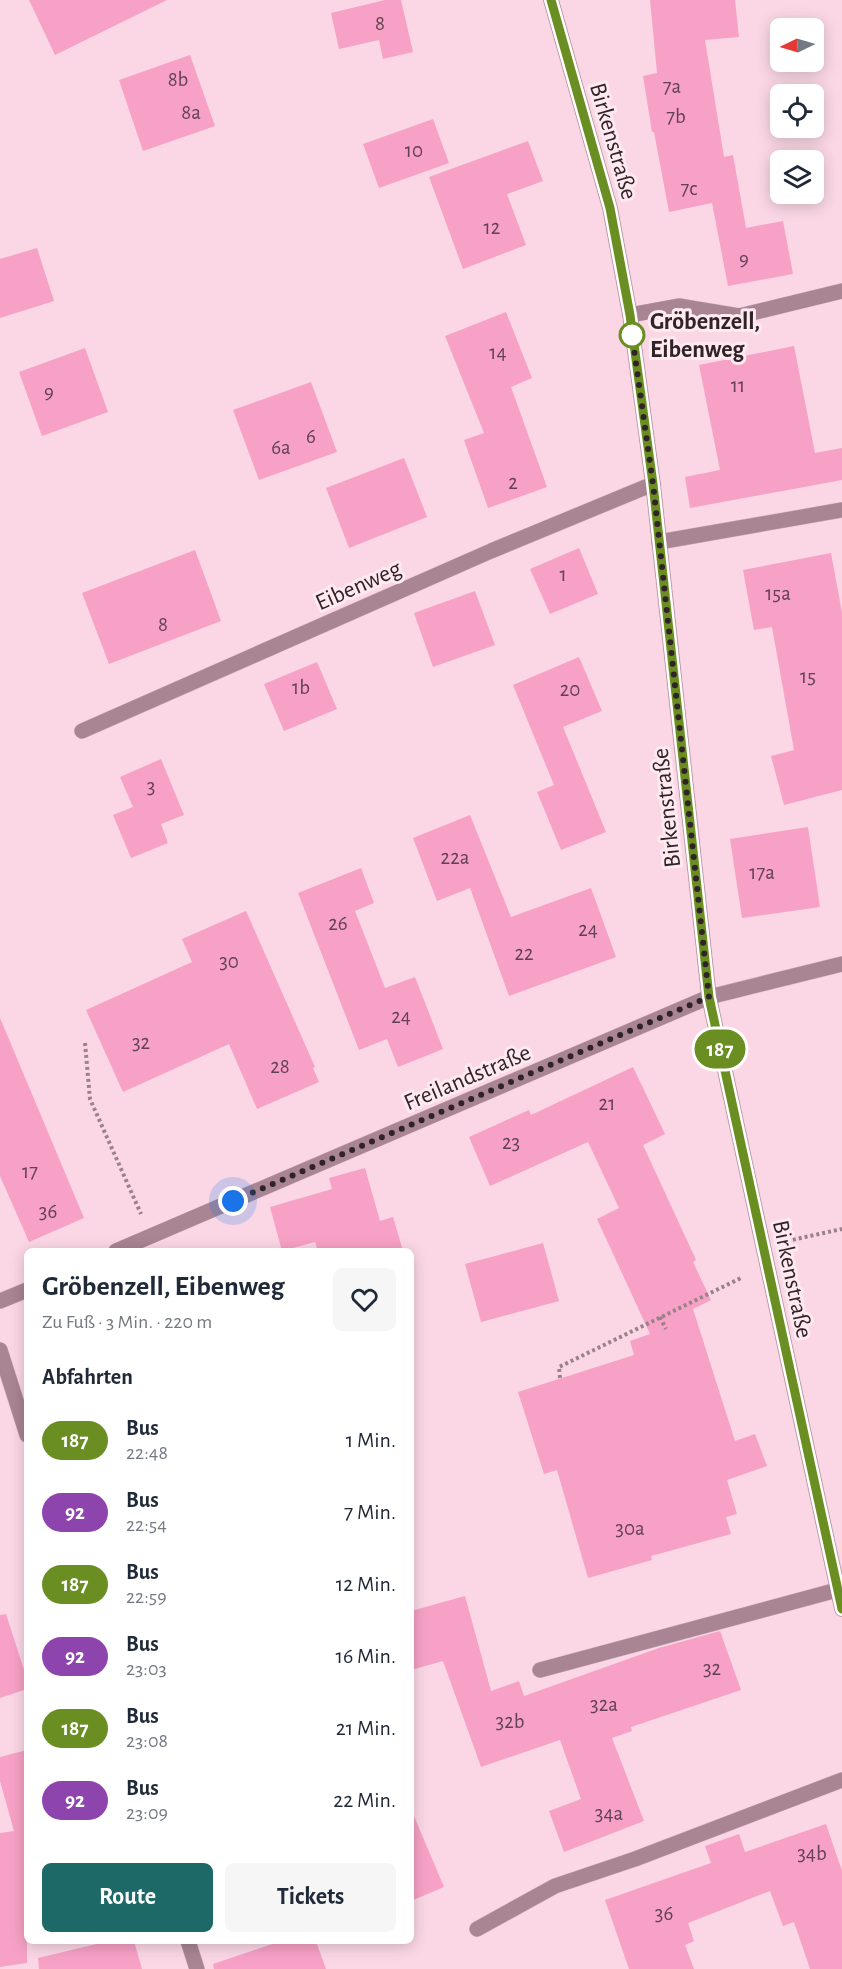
<!DOCTYPE html>
<html lang="de">
<head>
<meta charset="utf-8">
<style>
	body { margin:0; font-family:"Alegreya Sans",sans-serif; background:#f6f6f7; color:#1f2937; height:100vh; display:flex; flex-direction:column; font-size:22px; white-space:nowrap }
	* { box-sizing:border-box; margin:0 }
	p { font-size:20px; color:#747a83 }
	.icon { flex:none; width:33px; height:33px; fill:none; stroke:currentColor; stroke-width:2; stroke-linecap:round; stroke-linejoin:round }
	.map { position:relative; flex:1; overflow:hidden }
	.details { position:absolute; left:24px; top:1248px; width:390px; height:696px; display:flex; flex-direction:column; background:#fff; border-radius:9px; box-shadow:0 3px 15px #0003 }
	.details>* { flex:none }
	.badge { padding:0 12px; border-radius:20px; font-size:21px; line-height:39px }
	.needle { width:39px; rotate:265deg }
	.controls { position:absolute; left:770px; top:18px; display:grid; gap:12px }
	.controls a { display:grid; place-items:center; width:54px; height:54px; border-radius:9px; background:#fff; box-shadow:0 3px 15px #0003; font-size:30px }
	.you { position:absolute; width:30px; height:30px; margin:-15px; border:4px solid #fff; border-radius:50%; background:#1a73e8; box-shadow:0 0 0 9px #1a73e833 }
	.map>.badge { position:absolute; translate:-50% -50%; box-shadow:0 0 0 3px #fff }
	h2 { padding:0 18px; font-size:22px; line-height:54px }
	.round { display:grid; place-items:center; flex:none; width:63px; height:63px; border-radius:9px; background:#f6f6f7 }
	.headline { display:flex; align-items:center; justify-content:space-between; height:102px; padding:0 18px }
	h1 { font-size:28px; font-weight:700; line-height:45px }
	.cta { display:flex; gap:12px; margin-top:auto; padding:12px 18px }
	.cta a { flex:1; height:69px; border-radius:9px; background:#1c6967; color:#fff; font-size:24px; font-weight:700; line-height:69px; text-align:center }
	.cta a+a { background:#f6f6f7; color:#1f2937 }
	ul { padding:0; list-style:none }
	li { display:flex; align-items:center; gap:18px; height:72px; padding:0 18px }
	li div { flex:1 }
	li b { display:block; font-size:22px }
	li em { font-style:normal }
	li .badge { min-width:66px; font-weight:700; text-align:center }
	.map>svg:first-child { display:block }
</style>
</head>
<body>
<div class="map">
<svg width="842" height="1969" viewBox="0 0 842 1969">
	<rect width="100%" height="100%" fill="#fbd7e5"/>
	<!-- building -->
	<g fill="#f7a1c6">
		<path d="M29 0H167L55 55Z"/>
		<path d="M385 0H401L413 52 383 59 379 40 339 49 331 13Z"/>
		<path d="M650 0H735L739 37 705 40 724 157 733 155 746 228 783 221 793 274 728 286 712 203 669 212 654 132H652L643 76 657 73Z"/>
		<path d="M190 55 215 126 143 151 119 80Z"/>
		<path d="M433 119 449 163 379 188 363 144Z"/>
		<path d="M528 141 543 181 507 194 526 245 463 269 429 177Z"/>
		<path d="M37 248 54 301 0 318V259Z"/>
		<path d="M506 312 532 378 511 387 547 487 488 508 464 440 484 433 445 336Z"/>
		<path d="M794 346 815 453 842 448V480L690 508 685 477 720 470 699 365Z"/>
		<path d="M85 348 108 412 42 436 19 372Z"/>
		<path d="M311 382 337 452 259 480 233 410Z"/>
		<path d="M404 458 427 517 349 548 326 488Z"/>
		<path d="M579 548 598 594 550 614 530 569Z"/>
		<path d="M195 550 221 621 109 664 82 593Z"/>
		<path d="M831 553 842 613V790L784 805 771 756 794 750 772 627 754 630 743 570Z"/>
		<path d="M475 591 495 645 433 667 414 613Z"/>
		<path d="M579 657 602 711 563 727 606 832 561 850 537 792 554 785 513 685Z"/>
		<path d="M317 662 337 709 284 731 264 684Z"/>
		<path d="M161 759 184 815 161 824 168 843 131 858 113 815 133 807 120 777Z"/>
		<path d="M470 815 511 917 591 888 616 957 509 996 470 888 437 901 413 838Z"/>
		<path d="M808 827 820 907 742 918 730 839Z"/>
		<path d="M361 868 374 903 355 911 385 988 415 977 443 1049 398 1067 387 1039 359 1050 298 893Z"/>
		<path d="M246 911 315 1067 313 1068 319 1082 257 1109 229 1044 123 1092 86 1010 192 962 182 939Z"/>
		<path d="M0 1018 84 1218 29 1242 0 1176Z"/>
		<path d="M633 1067 665 1134 643 1145 696 1260 693 1262 711 1300 693 1309 735 1441 755 1434 767 1466 727 1480 737 1514 726 1517 731 1534 651 1556 652 1560 588 1578 557 1470 544 1474 518 1392 634 1355 630 1341 650 1334 597 1219 619 1208 588 1142 490 1186 469 1137 529 1110 531 1115Z"/>
		<path d="M365 1168 380 1221 393 1217 403 1251H318L315 1242 282 1251 270 1207 332 1189 329 1178Z"/>
		<path d="M543 1243 559 1301 481 1322 465 1264Z"/>
		<path d="M465 1596 491 1691 519 1681 524 1696 659 1648 720 1631 741 1690 631 1727 632 1731 612 1738 644 1821 564 1852 549 1811 581 1799 560 1740 481 1767 443 1661 411 1670V1611Z"/>
		<path d="M6 1614 27 1679V1689L0 1698V1615Z"/>
		<path d="M27 1750V1963L0 1967V1833L14 1831 0 1781V1757Z"/>
		<path d="M411 1809 444 1887 411 1901Z"/>
		<path d="M826 1824 842 1871V1969H810L794 1922 783 1926 770 1891 688 1923 694 1941 685 1945 694 1969H629L605 1900 711 1863 705 1846 739 1834 745 1852Z"/>
		<path d="M109 1941H134L142 1969H39L38 1958Z"/>
		<path d="M281 1941H316L326 1969H214L213 1964Z"/>
	</g>
	<g fill="none" stroke-linecap="round" stroke-linejoin="round">
		<defs>
			<g id="service">
				<path d="M630 315 679 306 739 316 842 291"/>
				<path d="M659 542 842 510"/>
				<path d="M540 1670 837 1590"/>
				<path d="M477 1929 555 1886 635 1859 842 1780"/>
			</g>
			<g id="minor">
				<path d="M551 0 610 208 630 315 653 484 709 997 842 1609"/>
				<path d="M82 731 491 551 653 484"/>
				<path d="M116 1251 709 997 842 964"/>
				<path d="M0 1301 27 1290"/>
				<path d="M0 1350 27 1435"/>
				<path d="M188 1941 197 1969"/>
			</g>
		</defs>
		<!-- service casing -->
		<use href="#service" stroke="#d6b7c3" stroke-width="16"/>
		<!-- minor casing -->
		<use href="#minor" stroke="#d6b7c3" stroke-width="16"/>
		<!-- path -->
		<g stroke="#9a818b" stroke-width="4" stroke-dasharray="3 3" stroke-linecap="butt">
			<path d="M85 1043 90 1099 141 1214"/>
			<path d="M787 1241 842 1229"/>
			<path d="M660 1317 666 1329"/>
			<path d="M560 1378 559 1367 743 1277"/>
		</g>
		<!-- service -->
		<use href="#service" stroke="#a98493" stroke-width="15"/>
		<!-- minor -->
		<use href="#minor" stroke="#a98493" stroke-width="15"/>
	</g>
	<g fill="none" stroke-linecap="round" stroke-linejoin="round">
		<defs>
			<path id="line" d="M551 0 610 208 630 315 653 484 709 997 842 1609"/>
		</defs>
		<!-- line casing -->
		<use href="#line" stroke="#fff" stroke-width="14"/>
		<!-- line -->
		<use href="#line" stroke="#6b8e23" stroke-width="9"/>
		<!-- walk -->
		<path stroke="#302328" stroke-width="6" stroke-dasharray="0 10.8" d="M233 1201 709 997 653 484 632 335"/>
	</g>
	<!-- markers -->
	<circle fill="#fff" stroke="#6b8e23" stroke-width="3" cx="632" cy="335" r="12"/>
	<g text-anchor="middle" stroke-width="6" stroke-linejoin="round" paint-order="stroke">
		<!-- number labels -->
		<g font-size="21" fill="#624250">
			<text x="380" y="30">8</text>
			<text x="178" y="86">8b</text>
			<text x="672" y="93">7a</text>
			<text x="191" y="119">8a</text>
			<text x="676" y="123">7b</text>
			<text x="414" y="157">10</text>
			<text x="689" y="195">7c</text>
			<text x="492" y="234">12</text>
			<text x="744" y="265">9</text>
			<text x="498" y="359">14</text>
			<text x="738" y="392">11</text>
			<text x="49" y="398">9</text>
			<text x="311" y="443">6</text>
			<text x="281" y="454">6a</text>
			<text x="513" y="489">2</text>
			<text x="563" y="581">1</text>
			<text x="778" y="600">15a</text>
			<text x="163" y="631">8</text>
			<text x="808" y="683">15</text>
			<text x="301" y="694">1b</text>
			<text x="570" y="696">20</text>
			<text x="151" y="793">3</text>
			<text x="455" y="864">22a</text>
			<text x="762" y="879">17a</text>
			<text x="338" y="930">26</text>
			<text x="588" y="936">24</text>
			<text x="524" y="960">22</text>
			<text x="229" y="968">30</text>
			<text x="401" y="1023">24</text>
			<text x="141" y="1049">32</text>
			<text x="280" y="1073">28</text>
			<text x="607" y="1110">21</text>
			<text x="511" y="1149">23</text>
			<text x="30" y="1178">17</text>
			<text x="48" y="1218">36</text>
			<text x="630" y="1535">30a</text>
			<text x="712" y="1675">32</text>
			<text x="604" y="1711">32a</text>
			<text x="510" y="1728">32b</text>
			<text x="609" y="1820">34a</text>
			<text x="812" y="1860">34b</text>
			<text x="664" y="1920">36</text>
		</g>
		<!-- street labels -->
		<g font-size="24" fill="#302328" stroke="#ffe9f1">
			<text transform="translate(614 141) rotate(74)" y="8">Birkenstraße</text>
			<text transform="translate(358 585) rotate(-24)" y="8">Eibenweg</text>
			<text transform="translate(666 808) rotate(-96)" y="8">Birkenstraße</text>
			<text transform="translate(467 1077) rotate(-23)" y="8">Freilandstraße</text>
			<text transform="translate(793 1279) rotate(78)" y="8">Birkenstraße</text>
		</g>
		<!-- stop labels -->
		<g font-size="24" font-weight="bold" fill="#302328" stroke="#ffe9f1" text-anchor="start">
			<text x="650" y="329">Gröbenzell,<tspan x="650" dy="28">Eibenweg</tspan></text>
		</g>
	</g>
</svg>
<div class="controls">
<a><svg class="needle" viewBox="-14 -14 28 28"><path d="M0-13l5 13h-10z" fill="#e53935"/><path d="M0 13l5-13h-10z" fill="#747a83"/></svg></a>
<a><svg class="icon" aria-label="locate" viewBox="0 0 24 24"><circle cx="12" cy="12" r="6"/><path d="M12 2v4M12 18v4M2 12h4M18 12h4"/></svg></a>
<a><svg class="icon" aria-label="layers" viewBox="0 0 24 24"><path d="M12 4l9 5-9 5-9-5zM3 14l9 5 9-5"/></svg></a>
</div>
<div class="you" style="left:233px;top:1201px"></div>
<b class="badge" style="left:720px;top:1049px;background:#6b8e23;color:#fff">187</b>
<section class="details">
<div class="headline"><div><h1>Gröbenzell, Eibenweg</h1><p>Zu Fuß · 3 Min. · 220 m</p></div><a class="round"><svg class="icon" aria-label="heart" viewBox="0 0 24 24"><path d="M12 20l-8-8c-3-5 5-10 8-4 3-6 11-1 8 4z"/></svg></a></div>
<h2>Abfahrten</h2>
<ul>
<li><span class="badge" style="background:#6b8e23;color:#fff">187</span><div><b>Bus</b><p>22:48</p></div><em>1 Min.</em></li>
<li><span class="badge" style="background:#8e44ad;color:#fff">92</span><div><b>Bus</b><p>22:54</p></div><em>7 Min.</em></li>
<li><span class="badge" style="background:#6b8e23;color:#fff">187</span><div><b>Bus</b><p>22:59</p></div><em>12 Min.</em></li>
<li><span class="badge" style="background:#8e44ad;color:#fff">92</span><div><b>Bus</b><p>23:03</p></div><em>16 Min.</em></li>
<li><span class="badge" style="background:#6b8e23;color:#fff">187</span><div><b>Bus</b><p>23:08</p></div><em>21 Min.</em></li>
<li><span class="badge" style="background:#8e44ad;color:#fff">92</span><div><b>Bus</b><p>23:09</p></div><em>22 Min.</em></li>
</ul>
<div class="cta"><a>Route</a><a>Tickets</a></div>
</section>
</div>
</body>
</html>
